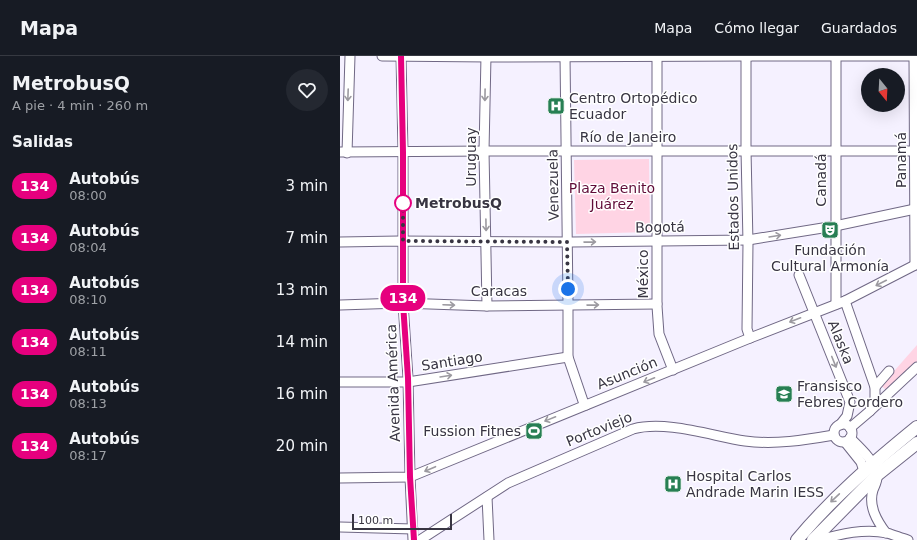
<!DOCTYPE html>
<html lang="es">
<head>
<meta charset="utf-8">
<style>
	body { margin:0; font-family:"DejaVu Sans",sans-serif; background:#242831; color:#f1f3f6; height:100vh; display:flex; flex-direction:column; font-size:15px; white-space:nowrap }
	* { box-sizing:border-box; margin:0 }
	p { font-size:13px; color:#9ea1a6 }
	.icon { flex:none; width:22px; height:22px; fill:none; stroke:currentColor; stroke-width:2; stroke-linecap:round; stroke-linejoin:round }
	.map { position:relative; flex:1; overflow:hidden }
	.details { display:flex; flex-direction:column; background:#171b24; width:340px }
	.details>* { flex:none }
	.badge { padding:0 8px; border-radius:13px; font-size:14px; line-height:26px }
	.needle { width:26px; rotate:162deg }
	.tools { position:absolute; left:521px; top:12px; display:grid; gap:8px }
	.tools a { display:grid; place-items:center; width:44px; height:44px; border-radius:50%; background:#171b24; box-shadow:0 4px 16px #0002; font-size:20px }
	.scale { position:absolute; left:12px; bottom:10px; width:100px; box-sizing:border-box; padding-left:4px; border:2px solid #383542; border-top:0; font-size:11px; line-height:14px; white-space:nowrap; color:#383542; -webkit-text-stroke:3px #fff; paint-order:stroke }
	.you { position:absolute; width:20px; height:20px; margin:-10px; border:3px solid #fff; border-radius:50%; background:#1a73e8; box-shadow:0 0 0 6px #1a73e833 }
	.map>.badge { position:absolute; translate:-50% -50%; box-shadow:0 0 0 2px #fff }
	h2 { padding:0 12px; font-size:15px; line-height:36px }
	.round { display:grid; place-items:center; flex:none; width:42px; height:42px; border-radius:21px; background:#242831 }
	.head { display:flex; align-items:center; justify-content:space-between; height:68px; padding:0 12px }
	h1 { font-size:19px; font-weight:800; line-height:30px }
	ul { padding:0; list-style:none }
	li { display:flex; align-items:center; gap:12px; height:52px; padding:0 12px }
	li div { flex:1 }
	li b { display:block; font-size:15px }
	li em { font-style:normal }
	li .badge { min-width:44px; font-weight:700; text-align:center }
	header { display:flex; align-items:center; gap:24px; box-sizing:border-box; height:56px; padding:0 20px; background:#171b24; border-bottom:1px solid #363941 }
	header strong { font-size:19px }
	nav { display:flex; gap:22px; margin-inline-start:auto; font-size:14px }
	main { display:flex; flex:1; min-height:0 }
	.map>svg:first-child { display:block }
</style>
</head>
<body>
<header>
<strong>Mapa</strong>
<nav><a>Mapa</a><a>Cómo llegar</a><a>Guardados</a></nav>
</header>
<main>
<section class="details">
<div class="head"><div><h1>MetrobusQ</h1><p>A pie · 4 min · 260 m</p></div><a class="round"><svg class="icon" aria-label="heart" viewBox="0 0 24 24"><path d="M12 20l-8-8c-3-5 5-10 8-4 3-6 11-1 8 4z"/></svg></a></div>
<h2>Salidas</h2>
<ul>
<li><span class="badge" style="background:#e6007e;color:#fff">134</span><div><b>Autobús</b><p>08:00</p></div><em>3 min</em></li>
<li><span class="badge" style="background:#e6007e;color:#fff">134</span><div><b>Autobús</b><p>08:04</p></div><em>7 min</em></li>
<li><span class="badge" style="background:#e6007e;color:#fff">134</span><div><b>Autobús</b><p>08:10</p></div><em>13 min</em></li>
<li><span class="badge" style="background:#e6007e;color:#fff">134</span><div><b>Autobús</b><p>08:11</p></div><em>14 min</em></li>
<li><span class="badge" style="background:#e6007e;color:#fff">134</span><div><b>Autobús</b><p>08:13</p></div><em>16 min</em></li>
<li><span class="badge" style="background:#e6007e;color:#fff">134</span><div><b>Autobús</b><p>08:17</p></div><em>20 min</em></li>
</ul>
</section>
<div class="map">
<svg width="577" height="484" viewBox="0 0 577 484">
	<rect width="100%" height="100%" fill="#f5f1ff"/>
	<!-- green -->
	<g fill="#ffd4e4">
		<path d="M309 103 310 176 236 178 234 104Z"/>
		<path d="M577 289V308L548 335 541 330Z"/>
	</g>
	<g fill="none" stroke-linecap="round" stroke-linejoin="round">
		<defs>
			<g id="minor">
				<path d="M42 0 149 1 410 0"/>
				<path d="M61 0 63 96V247L68 322 70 421 73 484"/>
				<path d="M146 0 144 95 147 250"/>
				<path d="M225 0 228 247V301L243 345 246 349"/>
				<path d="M317 0V250L319 278 333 314"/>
				<path d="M406 0V94L408 187 407 273 410 282"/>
				<path d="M411 0H577"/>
				<path d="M496 0V248"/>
				<path d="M574 0 575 209"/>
				<path d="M0 96 149 95H577"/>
				<path d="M7 97 10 0"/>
				<path d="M0 186 59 185 232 186 408 184 495 170 575 153"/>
				<path d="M459 219 510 346 507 360 500 369"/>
				<path d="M505 245 535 331V344L530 355"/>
				<path d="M0 249 61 247 147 250 317 248"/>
				<path d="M0 326H68L228 301"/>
				<path d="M535 331 549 315"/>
				<circle cx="503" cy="377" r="9"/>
				<path d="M510 372 530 355 577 311"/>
				<path d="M510 382C518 390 537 407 537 419 538 424 535 429 533 434 528 450 537 465 546 477"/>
				<path d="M505 386 521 406 524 415"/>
				<path d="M0 422 70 421 410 282 505 245 577 208"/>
				<path d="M147 441 149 484"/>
				<path d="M0 471 73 473"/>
				<path d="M80 484 168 427 293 373C326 364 372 380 405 385 435 389 465 384 494 379"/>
				<path d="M479 484C500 478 525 472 547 477 554 479 561 482 568 484"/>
			</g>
			<g id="major">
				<path d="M457 484C493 441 534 406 577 371"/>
				<path d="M473 484 537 419 577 387"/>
			</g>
		</defs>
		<!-- minor casing -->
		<use href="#minor" stroke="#706885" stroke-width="11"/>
		<!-- major casing -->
		<use href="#major" stroke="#706885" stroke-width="14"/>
		<!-- minor -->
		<use href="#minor" stroke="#fff" stroke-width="9"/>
		<!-- major -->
		<use href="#major" stroke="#fff" stroke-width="12"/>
	</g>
	<!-- one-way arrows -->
	<defs><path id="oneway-shaft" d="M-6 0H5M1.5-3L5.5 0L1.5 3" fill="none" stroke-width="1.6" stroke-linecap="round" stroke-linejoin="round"/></defs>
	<g stroke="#9c9aa0">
		<use href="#oneway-shaft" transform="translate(8 39) rotate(92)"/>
		<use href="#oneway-shaft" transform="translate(145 39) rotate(91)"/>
		<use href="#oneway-shaft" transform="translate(146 169) rotate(89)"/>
		<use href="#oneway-shaft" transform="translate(435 180) rotate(-9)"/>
		<use href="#oneway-shaft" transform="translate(250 186) rotate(-1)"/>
		<use href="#oneway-shaft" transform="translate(541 227) rotate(153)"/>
		<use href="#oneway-shaft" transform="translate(109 249) rotate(2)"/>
		<use href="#oneway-shaft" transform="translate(253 249) rotate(-1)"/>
		<use href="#oneway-shaft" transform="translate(455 264) rotate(159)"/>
		<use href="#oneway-shaft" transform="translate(494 306) rotate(68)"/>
		<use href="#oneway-shaft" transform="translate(106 320) rotate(-9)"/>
		<use href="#oneway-shaft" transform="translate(309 324) rotate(158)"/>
		<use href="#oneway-shaft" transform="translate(210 363) rotate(158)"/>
		<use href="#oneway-shaft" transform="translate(90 413) rotate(157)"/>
		<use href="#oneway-shaft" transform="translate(495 442) rotate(137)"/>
	</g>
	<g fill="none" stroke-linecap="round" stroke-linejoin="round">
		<defs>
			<path id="line" d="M61 0 63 96V247L68 322 70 421 74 484"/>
		</defs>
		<!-- line casing -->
		<use href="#line" stroke="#fff" stroke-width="9"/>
		<!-- line -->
		<use href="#line" stroke="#e6007e" stroke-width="6"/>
		<!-- walk -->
		<path stroke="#383542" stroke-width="4" stroke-dasharray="0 7.2" d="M63 147V140V185L227 186 228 233"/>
	</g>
	<!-- icons -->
	<defs>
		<symbol id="hospital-square" viewBox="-11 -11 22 22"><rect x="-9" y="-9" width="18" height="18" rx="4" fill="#277f53" stroke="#fff"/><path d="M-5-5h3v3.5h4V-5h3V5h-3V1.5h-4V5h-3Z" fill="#fff"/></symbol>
		<symbol id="theatre-square" viewBox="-11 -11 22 22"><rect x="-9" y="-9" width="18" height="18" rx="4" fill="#277f53" stroke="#fff"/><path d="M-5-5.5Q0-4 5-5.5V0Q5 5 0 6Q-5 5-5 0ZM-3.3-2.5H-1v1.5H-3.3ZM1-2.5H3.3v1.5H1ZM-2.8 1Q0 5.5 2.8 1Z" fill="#fff"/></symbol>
		<symbol id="university-square" viewBox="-11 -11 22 22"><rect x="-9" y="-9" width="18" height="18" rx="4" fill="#277f53" stroke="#fff"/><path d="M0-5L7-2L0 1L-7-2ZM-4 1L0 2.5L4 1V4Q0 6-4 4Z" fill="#fff"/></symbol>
		<symbol id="stadium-square" viewBox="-11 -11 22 22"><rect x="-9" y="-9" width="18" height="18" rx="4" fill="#277f53" stroke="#fff"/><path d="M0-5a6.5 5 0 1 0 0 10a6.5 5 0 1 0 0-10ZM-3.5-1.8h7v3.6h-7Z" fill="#fff"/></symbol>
	</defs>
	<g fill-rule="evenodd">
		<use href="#hospital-square" x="206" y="40" width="20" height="20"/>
		<use href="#theatre-square" x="480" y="164" width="20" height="20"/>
		<use href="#university-square" x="434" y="328" width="20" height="20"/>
		<use href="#stadium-square" x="184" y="365" width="20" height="20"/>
		<use href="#hospital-square" x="323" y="418" width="20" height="20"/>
	</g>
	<!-- markers -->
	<circle fill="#fff" stroke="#e6007e" stroke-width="2" cx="63" cy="147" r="8"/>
	<g text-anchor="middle" stroke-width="3" stroke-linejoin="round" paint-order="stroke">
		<!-- poi labels -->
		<g font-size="14" fill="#383542" stroke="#fff" text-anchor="start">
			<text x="229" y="47">Centro Ortopédico<tspan x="229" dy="16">Ecuador</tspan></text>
			<text x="490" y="199" text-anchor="middle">Fundación<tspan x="490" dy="16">Cultural Armonía</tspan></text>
			<text x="457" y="335">Fransisco<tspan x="457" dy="16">Febres Cordero</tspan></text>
			<text x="181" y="380" text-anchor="end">Fussion Fitnes</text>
			<text x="346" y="425">Hospital Carlos<tspan x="346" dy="16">Andrade Marin IESS</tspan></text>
		</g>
		<!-- street labels -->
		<g font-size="14" fill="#383542" stroke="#fff">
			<text x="288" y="86">Río de Janeiro</text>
			<text transform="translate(131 101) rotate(-90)" y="5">Uruguay</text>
			<text transform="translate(561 104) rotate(-90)" y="5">Panamá</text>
			<text transform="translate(481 124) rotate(-90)" y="5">Canadá</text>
			<text transform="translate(213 129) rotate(-91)" y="5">Venezuela</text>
			<text transform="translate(393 141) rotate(-91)" y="5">Estados Unidos</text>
			<text transform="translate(320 171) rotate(-1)" y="5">Bogotá</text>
			<text transform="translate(303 218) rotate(-90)" y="5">México</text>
			<text x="159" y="240">Caracas</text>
			<text transform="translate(501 286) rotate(68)" y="5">Alaska</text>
			<text transform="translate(112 305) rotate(-9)" y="5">Santiago</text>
			<text transform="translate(287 317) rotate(-22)" y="5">Asunción</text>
			<text transform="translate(53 327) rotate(-92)" y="5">Avenida América</text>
			<text transform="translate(259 373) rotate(-22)" y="5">Portoviejo</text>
		</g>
		<!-- park labels -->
		<g font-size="14" fill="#600c38" stroke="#fff">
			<text x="272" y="137">Plaza Benito<tspan x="272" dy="16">Juárez</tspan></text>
		</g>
		<!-- stop labels -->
		<g font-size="14" font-weight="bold" fill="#383542" stroke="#fff" text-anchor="start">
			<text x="75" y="152">MetrobusQ</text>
		</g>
	</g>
</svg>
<div class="tools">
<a><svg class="needle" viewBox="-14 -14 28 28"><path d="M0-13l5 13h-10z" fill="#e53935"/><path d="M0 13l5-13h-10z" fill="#9ea1a6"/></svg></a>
</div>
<div class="scale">100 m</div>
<div class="you" style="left:228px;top:233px"></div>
<b class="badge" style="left:63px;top:242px;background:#e6007e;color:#fff">134</b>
</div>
</main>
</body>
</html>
